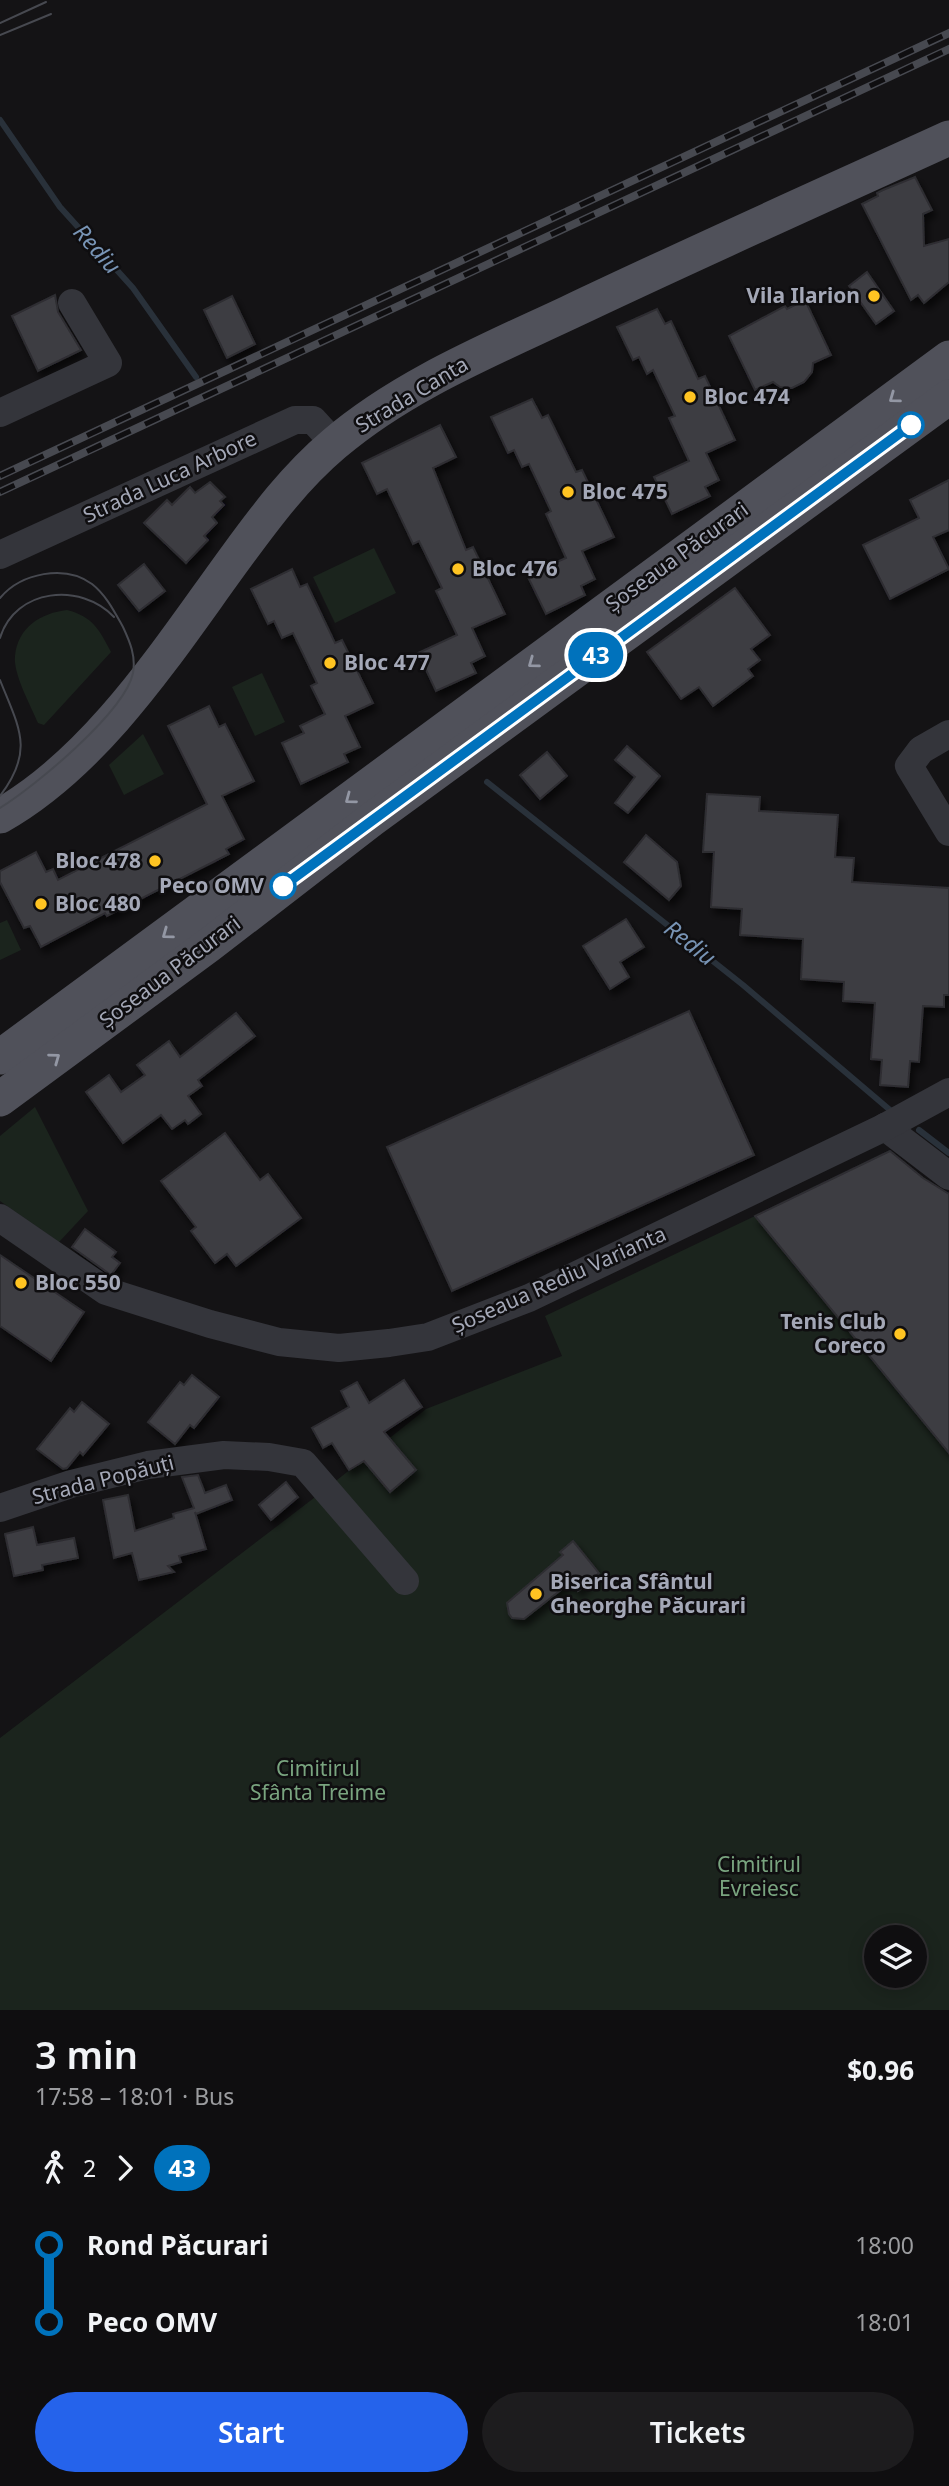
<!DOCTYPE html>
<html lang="en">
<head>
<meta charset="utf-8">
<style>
	body { margin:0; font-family:"Noto Sans",sans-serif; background:#1d1c1e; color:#f1f3f6; height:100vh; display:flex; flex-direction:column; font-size:26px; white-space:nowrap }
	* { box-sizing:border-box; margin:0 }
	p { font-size:23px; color:#9b9c9f }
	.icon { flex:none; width:38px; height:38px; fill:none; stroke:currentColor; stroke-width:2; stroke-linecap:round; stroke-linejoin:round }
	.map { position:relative; height:2010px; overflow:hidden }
	.sheet { display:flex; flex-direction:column; background:#0f0e10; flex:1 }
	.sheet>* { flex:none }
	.badge { padding:0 14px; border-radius:23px; font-size:24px; line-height:46px }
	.buttons { position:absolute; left:864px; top:1925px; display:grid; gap:14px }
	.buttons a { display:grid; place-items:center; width:63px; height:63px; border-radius:50%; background:#0f0e10; box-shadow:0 4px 18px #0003,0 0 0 2px #2f2e30; font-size:35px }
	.map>.badge { position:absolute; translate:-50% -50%; box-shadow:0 0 0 4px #fff }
	.legs { display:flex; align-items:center; gap:10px; height:77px; padding:0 35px; font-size:23px }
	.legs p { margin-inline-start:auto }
	.headline { display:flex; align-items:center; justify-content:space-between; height:119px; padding:0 35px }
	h1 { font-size:38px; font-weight:600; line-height:52px }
	.button { display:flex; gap:14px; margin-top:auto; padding:14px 35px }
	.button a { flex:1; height:80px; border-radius:42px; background:#2563eb; color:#fff; font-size:28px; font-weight:600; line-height:80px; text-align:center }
	.button a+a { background:#1d1c1e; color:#f1f3f6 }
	ul { padding:0 35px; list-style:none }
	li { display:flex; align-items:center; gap:24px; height:77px; font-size:26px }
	li i { display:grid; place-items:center; width:10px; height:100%; margin:0 9px; background:currentColor }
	li i::after { content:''; width:18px; height:18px; margin:-9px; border:5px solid; border-radius:50%; background:#0f0e10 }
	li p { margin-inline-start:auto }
	li:first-child i { background:linear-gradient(#0000 50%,currentColor 0) }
	li:last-child i { background:linear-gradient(currentColor 50%,#0000 0) }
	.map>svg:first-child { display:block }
</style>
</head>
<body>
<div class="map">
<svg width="949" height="2010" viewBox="0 0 949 2010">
	<defs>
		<filter id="shadow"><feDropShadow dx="3.5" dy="6" stdDeviation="3.5" flood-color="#0009"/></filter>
	</defs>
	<rect width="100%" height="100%" fill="#141315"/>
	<!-- green -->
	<g fill="#1b241d" fill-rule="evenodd">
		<path d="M374 548 396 593 335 623 313 577Z"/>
		<path d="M67 610C93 617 99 629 111 652L44 725 38 723C31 706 13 674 15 656 18 627 41 613 67 610Z"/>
		<path d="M262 673 285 722 255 736 232 687Z"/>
		<path d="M143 734 164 774 124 795 109 765Z"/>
		<path d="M7 920 21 950 0 960V923Z"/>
		<path d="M35 1107 88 1211 59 1242 0 1201V1136Z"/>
		<path d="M755 1216 949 1453V2010H0V1738L327 1488 426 1409 562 1356 545 1316ZM877 1937H915V1976H877Z"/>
	</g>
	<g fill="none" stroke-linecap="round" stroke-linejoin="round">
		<!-- stream -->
		<g stroke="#29313a" stroke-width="6">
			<path d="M0 120 60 207 133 288 196 377"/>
			<path d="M487 782 743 985 890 1110"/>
			<path d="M919 1130 949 1153"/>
		</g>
	</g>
	<!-- building -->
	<g fill="#3e3d43" stroke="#2e2d32" stroke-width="2" filter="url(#shadow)">
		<path d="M915 177 932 210 923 214 924 246 949 239V282L924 303 918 295 911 300 862 204 878 196 877 193 883 190Z"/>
		<path d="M867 272 894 311 876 324 849 286Z"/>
		<path d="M55 295 58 312 81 350 38 371 12 316Z"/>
		<path d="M232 296 255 344 227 358 204 310Z"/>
		<path d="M805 300 831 355 813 363 812 372 804 382 792 388 780 387 773 382 755 390 729 336 785 306 787 309Z"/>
		<path d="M657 309 665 324 671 321 698 379 705 376 735 440 706 453 719 480 705 487 710 496 672 514 654 477 689 461 669 418 675 416 653 370 647 374 639 357 633 360 617 327Z"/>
		<path d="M532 399 542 418 548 415 576 472 582 470 614 537 582 551 595 579 581 586 585 595 546 614 527 575 566 558 546 514 551 511 529 464 522 467 514 450 508 453 491 417Z"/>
		<path d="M440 425 456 457 433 468 466 550 473 547 505 614 472 628 485 656 471 663 476 673 436 691 418 653 457 635 436 591 442 588 419 541 413 544 387 489 377 494 362 463Z"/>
		<path d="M949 480V530L933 537 949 569 890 599 863 545 919 518 910 500Z"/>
		<path d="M210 482 225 497 220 501 224 505 212 517 217 523 204 536 208 540 186 563 144 523 167 500 172 505 190 487 195 493Z"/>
		<path d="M144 564 165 591 139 611 118 585Z"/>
		<path d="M292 569 300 587 307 584 335 643 342 640 373 703 345 716 360 747 344 754 348 762 301 784 282 743 304 733 300 726 325 714 311 686 317 683 293 633 282 638 274 621 268 624 251 589Z"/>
		<path d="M735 588 770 635 751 649 760 660 748 669 753 676 713 706 699 687 681 699 647 652Z"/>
		<path d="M209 706 219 727 225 724 254 781 222 796 244 839 226 849 229 854 107 916 105 913 41 947 30 926 24 928 0 882V871L36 852 46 872 53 869 58 880 207 804 168 726Z"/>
		<path d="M627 746 660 776 628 813 615 803 635 777 615 760Z"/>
		<path d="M547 752 567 776 540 799 520 775Z"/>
		<path d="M707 794 760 797 759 811 838 815 835 857 854 858 852 882 949 888V995H944V1007L923 1006 919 1062 910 1061 908 1087 880 1085 882 1060 871 1059 875 1003 843 1001 844 982 801 979 803 939 740 935 742 909 711 907 714 852H703Z"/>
		<path d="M646 835 677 862 681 886 669 900 624 862Z"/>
		<path d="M626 919 644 947 620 962 629 977 610 989 583 946Z"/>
		<path d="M689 1011 754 1155 452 1291 387 1147Z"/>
		<path d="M236 1013 255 1036 198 1080 202 1086 188 1096 201 1114 188 1124 185 1120 172 1129 161 1115 123 1143 86 1092 109 1075 121 1092 145 1075 137 1065 169 1041 180 1057Z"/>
		<path d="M225 1133 260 1180 268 1174 301 1218 236 1266 227 1254 215 1263 191 1231 196 1227 161 1181Z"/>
		<path d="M890 1151 923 1178 949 1194V1453L755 1216Z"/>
		<path d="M85 1229 116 1252 112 1257 120 1263 111 1275 72 1247Z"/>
		<path d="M0 1255 84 1312 51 1361 0 1326Z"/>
		<path d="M192 1375 219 1397 194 1428 190 1425 175 1444 148 1422 180 1382 184 1385Z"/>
		<path d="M404 1380 422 1407 384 1432 416 1470 390 1492 364 1461 349 1470 332 1443 323 1448 312 1428 349 1407 341 1391 357 1382 369 1403Z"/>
		<path d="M82 1402 109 1424 83 1455 80 1452 67 1468 63 1469 37 1449 70 1408 74 1412Z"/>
		<path d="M198 1475 205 1493 226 1485 232 1500 196 1514 195 1512 206 1549 179 1556 181 1562 168 1566 174 1572 139 1580 132 1553 114 1558 103 1500 128 1495 135 1531 174 1518 173 1514 194 1508 182 1477Z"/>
		<path d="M286 1482 298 1497 271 1520 259 1505Z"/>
		<path d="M33 1527 37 1545 74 1538 78 1558 42 1565 43 1570 14 1576 5 1534Z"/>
		<path d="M573 1541 599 1573 578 1591 571 1582 524 1619 512 1618 509 1614 507 1603 563 1555 560 1552Z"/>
	</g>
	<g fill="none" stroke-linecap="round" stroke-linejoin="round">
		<!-- minor -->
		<g stroke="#34353b" stroke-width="28">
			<path d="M0 413 108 363 72 303"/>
			<path d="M0 555 295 420H313L334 443"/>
			<path d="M949 734 921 750 909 766 949 832"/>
			<path d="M885 1127 949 1176"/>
			<path d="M0 1218 106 1291 210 1324 279 1342 339 1348 389 1343 428 1337 529 1298 885 1127 949 1092"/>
			<path d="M0 1508 71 1484 148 1465 224 1455 269 1457 303 1463 405 1581"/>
		</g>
		<!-- major -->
		<g stroke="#50515a" stroke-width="35">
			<path d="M0 816C99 760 170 647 236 557 266 516 295 477 334 444 402 386 487 351 568 313 694 253 822 196 949 138"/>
			<path d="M0 1057 949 358"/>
			<path d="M0 1099 209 945 371 820 949 397"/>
		</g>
		<!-- tram -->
		<g stroke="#474950" stroke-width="2">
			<path d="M0 23 46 2"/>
			<path d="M0 35 51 14"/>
			<path d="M0 598C21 573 65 564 92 584 106 595 114 611 123 627 130 642 136 656 133 673 125 712 34 787 0 808"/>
			<path d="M0 638C15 588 81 582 114 617"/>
			<path d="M0 680C19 728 35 750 0 796"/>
		</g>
		<defs>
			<g id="rail">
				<path d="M0 476 949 33"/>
				<path d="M0 492 949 49"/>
			</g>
		</defs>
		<!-- rail casing -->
		<use href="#rail" stroke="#474950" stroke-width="8"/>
		<!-- rail -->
		<use href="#rail" stroke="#0f0e10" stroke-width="5" stroke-dasharray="16" stroke-linecap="butt"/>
	</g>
	<!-- one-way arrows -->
	<defs><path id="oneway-chevron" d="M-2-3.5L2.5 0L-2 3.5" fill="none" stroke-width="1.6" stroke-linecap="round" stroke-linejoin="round" transform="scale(1.75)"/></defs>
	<g stroke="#9397a4">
		<use href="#oneway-chevron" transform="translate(894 398) rotate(144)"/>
		<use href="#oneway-chevron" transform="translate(533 663) rotate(144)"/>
		<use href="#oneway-chevron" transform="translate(350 799) rotate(143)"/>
		<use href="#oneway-chevron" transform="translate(167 934) rotate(144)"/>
		<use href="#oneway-chevron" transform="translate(55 1058) rotate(-36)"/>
	</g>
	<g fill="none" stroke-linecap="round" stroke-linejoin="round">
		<defs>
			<path id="line-1" d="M283 886 911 425"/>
		</defs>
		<!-- line-1 casing -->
		<use href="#line-1" stroke="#fff" stroke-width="16"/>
		<!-- line-1 -->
		<use href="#line-1" stroke="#0072bc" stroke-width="10"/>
	</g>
	<!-- markers -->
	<g fill="#ffc422" stroke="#0f0e10" stroke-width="2.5">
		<circle cx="874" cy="296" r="7"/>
		<circle cx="690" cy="397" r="7"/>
		<circle cx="568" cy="492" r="7"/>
		<circle cx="458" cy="569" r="7"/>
		<circle cx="330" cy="663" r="7"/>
		<circle cx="155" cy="861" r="7"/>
		<circle cx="41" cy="904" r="7"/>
		<circle cx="21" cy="1283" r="7"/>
		<circle cx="900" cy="1334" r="7"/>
		<circle cx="536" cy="1594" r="7"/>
	</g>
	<g fill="#fff" stroke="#0072bc" stroke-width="3.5">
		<circle cx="911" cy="425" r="12"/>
		<circle cx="283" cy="886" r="12"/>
	</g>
	<g text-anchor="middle" stroke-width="5" stroke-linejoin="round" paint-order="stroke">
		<!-- poi labels -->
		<g font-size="21" font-weight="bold" fill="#a4a8b7" stroke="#0f0e10" text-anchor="start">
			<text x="860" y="303" text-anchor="end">Vila Ilarion</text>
			<text x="704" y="404">Bloc 474</text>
			<text x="582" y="499">Bloc 475</text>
			<text x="472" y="576">Bloc 476</text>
			<text x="344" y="670">Bloc 477</text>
			<text x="141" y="868" text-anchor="end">Bloc 478</text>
			<text x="55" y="911">Bloc 480</text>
			<text x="35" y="1290">Bloc 550</text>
			<text x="886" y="1329" text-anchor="end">Tenis Club<tspan x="886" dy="24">Coreco</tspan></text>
			<text x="550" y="1589">Biserica Sfântul<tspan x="550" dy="24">Gheorghe Păcurari</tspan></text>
		</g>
		<!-- street labels -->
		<g font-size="21" fill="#a4a8b7" stroke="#0f0e10">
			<text transform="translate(412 395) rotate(-31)" y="7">Strada Canta</text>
			<text transform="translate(170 477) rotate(-25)" y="7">Strada Luca Arbore</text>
			<text transform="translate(677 557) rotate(-36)" y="7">Șoseaua Păcurari</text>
			<text transform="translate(170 972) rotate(-37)" y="7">Șoseaua Păcurari</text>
			<text transform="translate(559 1280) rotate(-24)" y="7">Șoseaua Rediu Varianta</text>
			<text transform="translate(103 1480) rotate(-14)" y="7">Strada Popăuți</text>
		</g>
		<!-- stop labels -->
		<g font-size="21" font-weight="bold" fill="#a4a8b7" stroke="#0f0e10" text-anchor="end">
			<text x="264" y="893">Peco OMV</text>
		</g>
		<!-- park labels -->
		<g font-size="21" fill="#79a47f" stroke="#0f0e10">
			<text x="318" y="1776">Cimitirul<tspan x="318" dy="24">Sfânta Treime</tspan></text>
			<text x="759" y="1872">Cimitirul<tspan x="759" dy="24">Evreiesc</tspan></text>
		</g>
		<!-- water labels -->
		<g font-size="23" font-style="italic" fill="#7894b5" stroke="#0f0e10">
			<text transform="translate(97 249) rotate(48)" y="8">Rediu</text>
			<text transform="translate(690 943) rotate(38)" y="8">Rediu</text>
		</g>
	</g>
</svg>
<div class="buttons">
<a><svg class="icon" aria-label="layers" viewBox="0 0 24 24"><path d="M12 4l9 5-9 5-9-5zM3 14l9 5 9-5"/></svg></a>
</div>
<b class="badge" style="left:596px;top:655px;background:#0072bc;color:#fff">43</b>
</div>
<section class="sheet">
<div class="headline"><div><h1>3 min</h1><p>17:58 – 18:01 · Bus</p></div><b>$0.96</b></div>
<div class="legs"><svg class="icon" aria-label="walk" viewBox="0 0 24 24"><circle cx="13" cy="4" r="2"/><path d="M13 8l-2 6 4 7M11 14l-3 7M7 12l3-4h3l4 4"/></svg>2<svg class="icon" aria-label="forward" viewBox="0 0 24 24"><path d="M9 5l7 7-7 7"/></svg><b class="badge" style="background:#0072bc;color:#fff">43</b></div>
<ul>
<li><i style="color:#0072bc"></i><b>Rond Păcurari</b><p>18:00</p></li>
<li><i style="color:#0072bc"></i><b>Peco OMV</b><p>18:01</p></li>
</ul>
<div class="button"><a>Start</a><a>Tickets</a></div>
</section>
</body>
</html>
